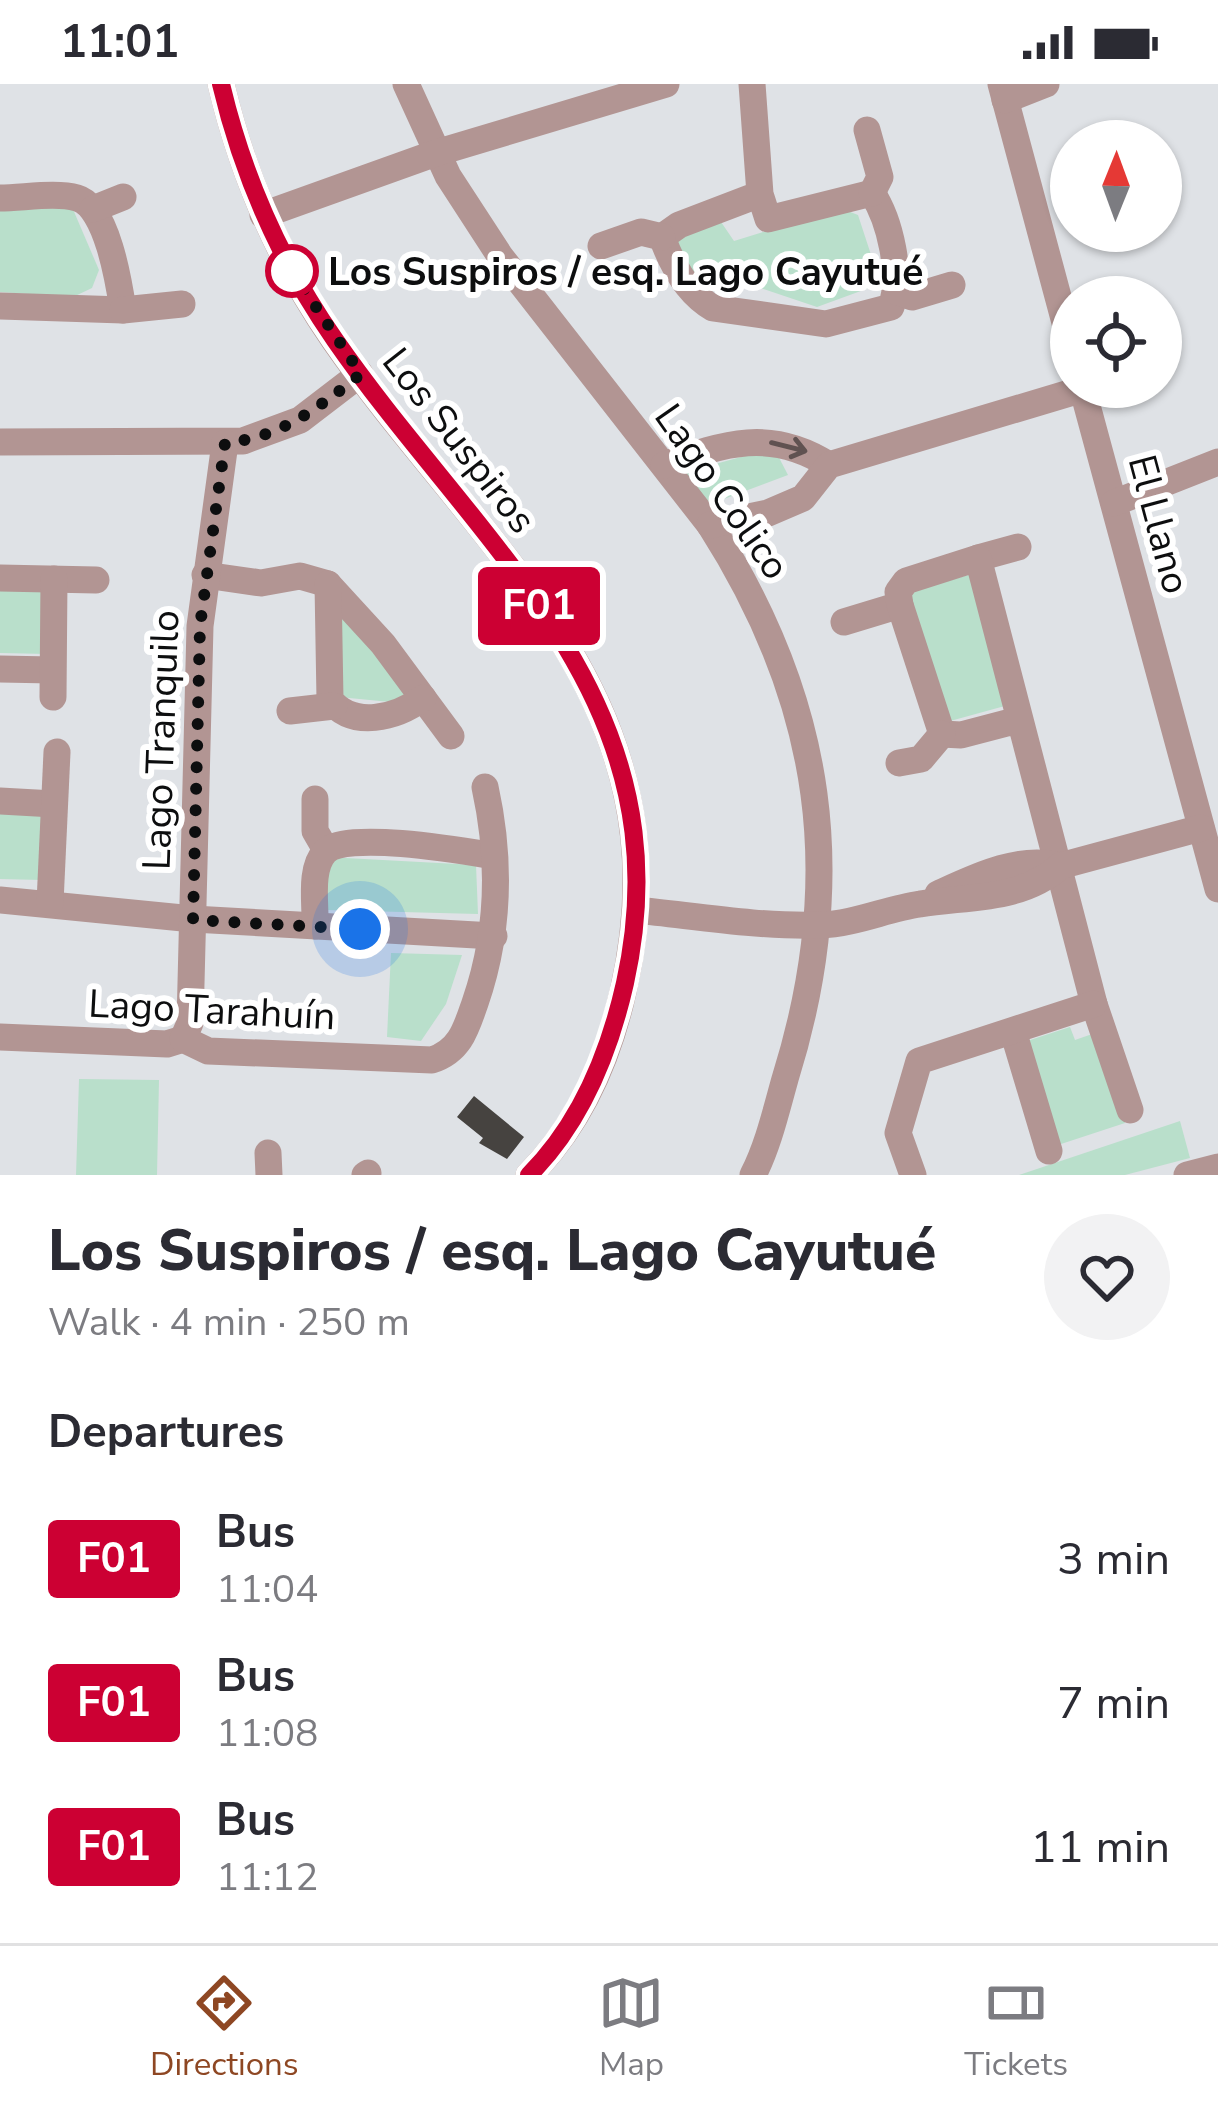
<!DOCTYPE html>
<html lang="en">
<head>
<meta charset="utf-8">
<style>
	body { margin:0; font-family:"Nunito Sans",sans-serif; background:#f2f2f3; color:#2b2b33; height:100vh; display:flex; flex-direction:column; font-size:45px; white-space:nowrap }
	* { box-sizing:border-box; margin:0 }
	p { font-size:39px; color:#7c7c81 }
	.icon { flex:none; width:66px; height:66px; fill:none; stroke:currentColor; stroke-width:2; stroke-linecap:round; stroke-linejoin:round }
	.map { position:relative; height:1091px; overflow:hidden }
	.sheet { display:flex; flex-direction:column; background:#fff; flex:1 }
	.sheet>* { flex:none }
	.badge { padding:0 24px; border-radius:9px; font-size:42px; line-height:78px }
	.needle { width:78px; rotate:1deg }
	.buttons { position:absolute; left:1050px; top:36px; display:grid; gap:24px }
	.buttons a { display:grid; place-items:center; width:132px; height:132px; border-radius:50%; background:#fff; box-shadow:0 3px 9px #0004; font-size:60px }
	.you { position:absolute; width:60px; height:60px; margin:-30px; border:9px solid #fff; border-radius:50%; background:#1a73e8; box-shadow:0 0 0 18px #1a73e833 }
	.map>.badge { position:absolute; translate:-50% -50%; box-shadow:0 0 0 6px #fff }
	h2 { padding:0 48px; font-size:45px; line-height:108px }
	.round { display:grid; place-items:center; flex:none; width:126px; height:126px; border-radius:63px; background:#f2f2f3 }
	.headline { display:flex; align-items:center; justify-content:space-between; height:204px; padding:0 48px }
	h1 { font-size:57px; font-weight:800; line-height:90px }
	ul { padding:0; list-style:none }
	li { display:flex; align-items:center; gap:36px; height:144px; padding:0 48px }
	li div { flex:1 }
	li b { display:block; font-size:45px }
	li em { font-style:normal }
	li .badge { min-width:132px; font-weight:700; text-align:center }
	.status { display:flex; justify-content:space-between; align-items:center; height:84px; padding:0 60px; background:#fff; direction:ltr }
	.status svg { height:33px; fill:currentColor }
	.tab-bar { display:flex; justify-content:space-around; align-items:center; height:168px; border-top:3px solid #e1e1e2; background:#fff; font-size:33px; color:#7c7c81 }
	.tab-bar a { display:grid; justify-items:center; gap:6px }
	.tab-bar .active { color:#8e4723 }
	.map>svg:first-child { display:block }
</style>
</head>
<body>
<div class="status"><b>11:01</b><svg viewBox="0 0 49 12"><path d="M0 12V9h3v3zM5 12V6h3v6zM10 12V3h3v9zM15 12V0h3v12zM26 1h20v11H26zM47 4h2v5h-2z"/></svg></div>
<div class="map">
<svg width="1218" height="1091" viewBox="0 0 1218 1091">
	<rect width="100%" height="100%" fill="#dfe2e6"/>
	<!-- green -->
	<g fill="#b9dfcb">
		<path d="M0 123H72L99 186 92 204 73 213 0 208Z"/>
		<path d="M840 124 858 131 877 189 869 204 817 223 749 200 705 207 677 167 674 153 719 135 734 157Z"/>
		<path d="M774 364 788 391 708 421 682 389Z"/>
		<path d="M975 489 1012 620 943 639 906 509Z"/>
		<path d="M0 505 49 507 47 570 0 569Z"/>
		<path d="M338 528 409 608 390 618 339 613Z"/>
		<path d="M0 725 44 726 42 796 0 795Z"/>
		<path d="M327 773 476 781 478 830 326 826Z"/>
		<path d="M391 869 462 871 446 920 421 957 387 953Z"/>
		<path d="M1070 943 1075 956 1095 949 1125 1039 1058 1061 1024 958Z"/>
		<path d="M79 995 159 996 157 1091H76Z"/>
		<path d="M1180 1037 1190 1074 1125 1091H1019Z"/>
	</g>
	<!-- building -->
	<path fill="#464340" d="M474 1012 524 1053 507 1075 479 1059 483 1054 457 1033Z"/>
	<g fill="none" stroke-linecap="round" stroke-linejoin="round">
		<!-- minor -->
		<g stroke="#b29593" stroke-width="27">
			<path d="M221 0C243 93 280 177 334 256 484 471 690 613 623 908 608 976 579 1041 529 1091"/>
			<path d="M406 0 448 92 500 172 710 441C824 619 848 794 785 995 776 1027 768 1062 753 1091"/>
			<path d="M752 0 760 110 679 141 662 153C672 181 687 209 713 224L826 240 891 223C903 192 890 136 872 109L768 135 760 110"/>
			<path d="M1001 0 1071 261"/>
			<path d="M1005 16 1046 0"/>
			<path d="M867 46 880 93 872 109"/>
			<path d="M0 114C23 114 56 108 77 114 107 122 119 199 123 226L0 222"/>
			<path d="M93 125 123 113"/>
			<path d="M263 131 436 69 666 0"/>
			<path d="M601 162 641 148 662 153"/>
			<path d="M897 208 912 213 952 201"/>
			<path d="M123 226 182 220"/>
			<path d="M1082 303 1218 805"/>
			<path d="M0 358 243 357 300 336 360 290"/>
			<path d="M664 381C725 359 771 344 829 381"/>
			<path d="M1114 419 1218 378"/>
			<path d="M710 441 768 429 803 414 829 381 1083 305"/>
			<path d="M978 474 1018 463"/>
			<path d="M205 491 261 499 300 492 328 500 383 560 451 652"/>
			<path d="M0 494 96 496"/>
			<path d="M328 500 330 616C353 645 396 634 423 614"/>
			<path d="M844 538 900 521"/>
			<path d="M0 585 52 586"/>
			<path d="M53 613 54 495"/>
			<path d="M290 627 334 622"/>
			<path d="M1018 636 961 651 942 650 900 521 898 508 906 497 978 474 1094 920 1130 1026"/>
			<path d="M899 679 921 675 942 650"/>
			<path d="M315 715V747L326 766"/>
			<path d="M0 717 54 720"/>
			<path d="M938 810C975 793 1019 771 1060 782"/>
			<path d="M0 816 193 835 494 852"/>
			<path d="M50 819 57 668"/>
			<path d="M636 826C696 832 760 843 820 841 855 840 886 825 920 820 967 812 1022 817 1060 782L1201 744"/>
			<path d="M315 842C316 821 309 785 325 768 345 746 464 767 494 772"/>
			<path d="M1013 947 1049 1067"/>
			<path d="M0 953 167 960 183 955"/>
			<path d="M183 955 190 939 200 542 225 359"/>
			<path d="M183 955 208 967 432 976C460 967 466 945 475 919 500 847 501 776 485 703"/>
			<path d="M268 1069 269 1091"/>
			<path d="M365 1091 368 1089"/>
			<path d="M913 1091 898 1049 919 977 1094 920"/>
			<path d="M1187 1091 1218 1083"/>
		</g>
	</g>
	<!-- one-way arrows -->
	<defs><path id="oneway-shaft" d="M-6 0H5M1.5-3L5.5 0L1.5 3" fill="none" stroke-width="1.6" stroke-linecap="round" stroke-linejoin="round" transform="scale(3)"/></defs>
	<use stroke="#605251" href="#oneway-shaft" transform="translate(789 363) rotate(14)"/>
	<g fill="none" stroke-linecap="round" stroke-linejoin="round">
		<defs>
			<path id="line" d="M221 0C243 93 280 177 335 256 479 464 688 615 625 899 609 970 581 1039 529 1091"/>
		</defs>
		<!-- line casing -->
		<use href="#line" stroke="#fff" stroke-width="27"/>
		<!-- line -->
		<use href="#line" stroke="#c03" stroke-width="18"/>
		<!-- walk -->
		<path stroke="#0d0e0f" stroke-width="12" stroke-dasharray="0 21.6" d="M292 187 361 290C318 324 280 354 225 359L200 542 193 836 360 845"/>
	</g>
	<!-- markers -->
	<circle fill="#fff" stroke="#c03" stroke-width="6" cx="292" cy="187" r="24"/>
	<g text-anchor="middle" stroke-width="12" stroke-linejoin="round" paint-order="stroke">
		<!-- stop labels -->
		<g font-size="39" font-weight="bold" fill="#0d0e0f" stroke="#fff" text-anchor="start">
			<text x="328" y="201">Los Suspiros / esq. Lago Cayutué</text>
		</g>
		<!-- street labels -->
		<g font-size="39" fill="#0d0e0f" stroke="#fff">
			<text transform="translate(460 356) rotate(52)" y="14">Los Suspiros</text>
			<text transform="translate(723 407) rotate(55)" y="14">Lago Colico</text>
			<text transform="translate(1160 440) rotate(75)" y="14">El Llano</text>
			<text transform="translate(160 656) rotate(-88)" y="14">Lago Tranquilo</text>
			<text transform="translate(212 925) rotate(3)" y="14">Lago Tarahuín</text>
		</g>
	</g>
</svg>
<div class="buttons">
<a><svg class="needle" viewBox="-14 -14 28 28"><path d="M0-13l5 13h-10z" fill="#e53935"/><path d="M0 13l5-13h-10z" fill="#7c7c81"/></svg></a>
<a><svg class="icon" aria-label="locate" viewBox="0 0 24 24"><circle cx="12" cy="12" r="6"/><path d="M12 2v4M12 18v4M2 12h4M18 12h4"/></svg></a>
</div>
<div class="you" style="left:360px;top:845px"></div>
<b class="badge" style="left:539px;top:522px;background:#c03;color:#fff">F01</b>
</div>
<section class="sheet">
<div class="headline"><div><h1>Los Suspiros / esq. Lago Cayutué</h1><p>Walk · 4 min · 250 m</p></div><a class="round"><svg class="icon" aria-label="heart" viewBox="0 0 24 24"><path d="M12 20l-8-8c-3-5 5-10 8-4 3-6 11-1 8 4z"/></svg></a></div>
<h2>Departures</h2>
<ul>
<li><span class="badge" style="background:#c03;color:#fff">F01</span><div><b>Bus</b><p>11:04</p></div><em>3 min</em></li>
<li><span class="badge" style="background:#c03;color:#fff">F01</span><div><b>Bus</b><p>11:08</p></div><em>7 min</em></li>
<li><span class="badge" style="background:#c03;color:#fff">F01</span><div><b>Bus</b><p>11:12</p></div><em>11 min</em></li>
</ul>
</section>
<nav class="tab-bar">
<a class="active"><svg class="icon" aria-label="directions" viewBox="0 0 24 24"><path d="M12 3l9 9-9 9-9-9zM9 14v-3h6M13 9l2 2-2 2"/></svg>Directions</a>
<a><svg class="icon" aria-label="map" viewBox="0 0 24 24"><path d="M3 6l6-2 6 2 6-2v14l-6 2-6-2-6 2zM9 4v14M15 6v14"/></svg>Map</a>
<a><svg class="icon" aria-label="tickets" viewBox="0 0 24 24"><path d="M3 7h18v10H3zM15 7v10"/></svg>Tickets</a>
</nav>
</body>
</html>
